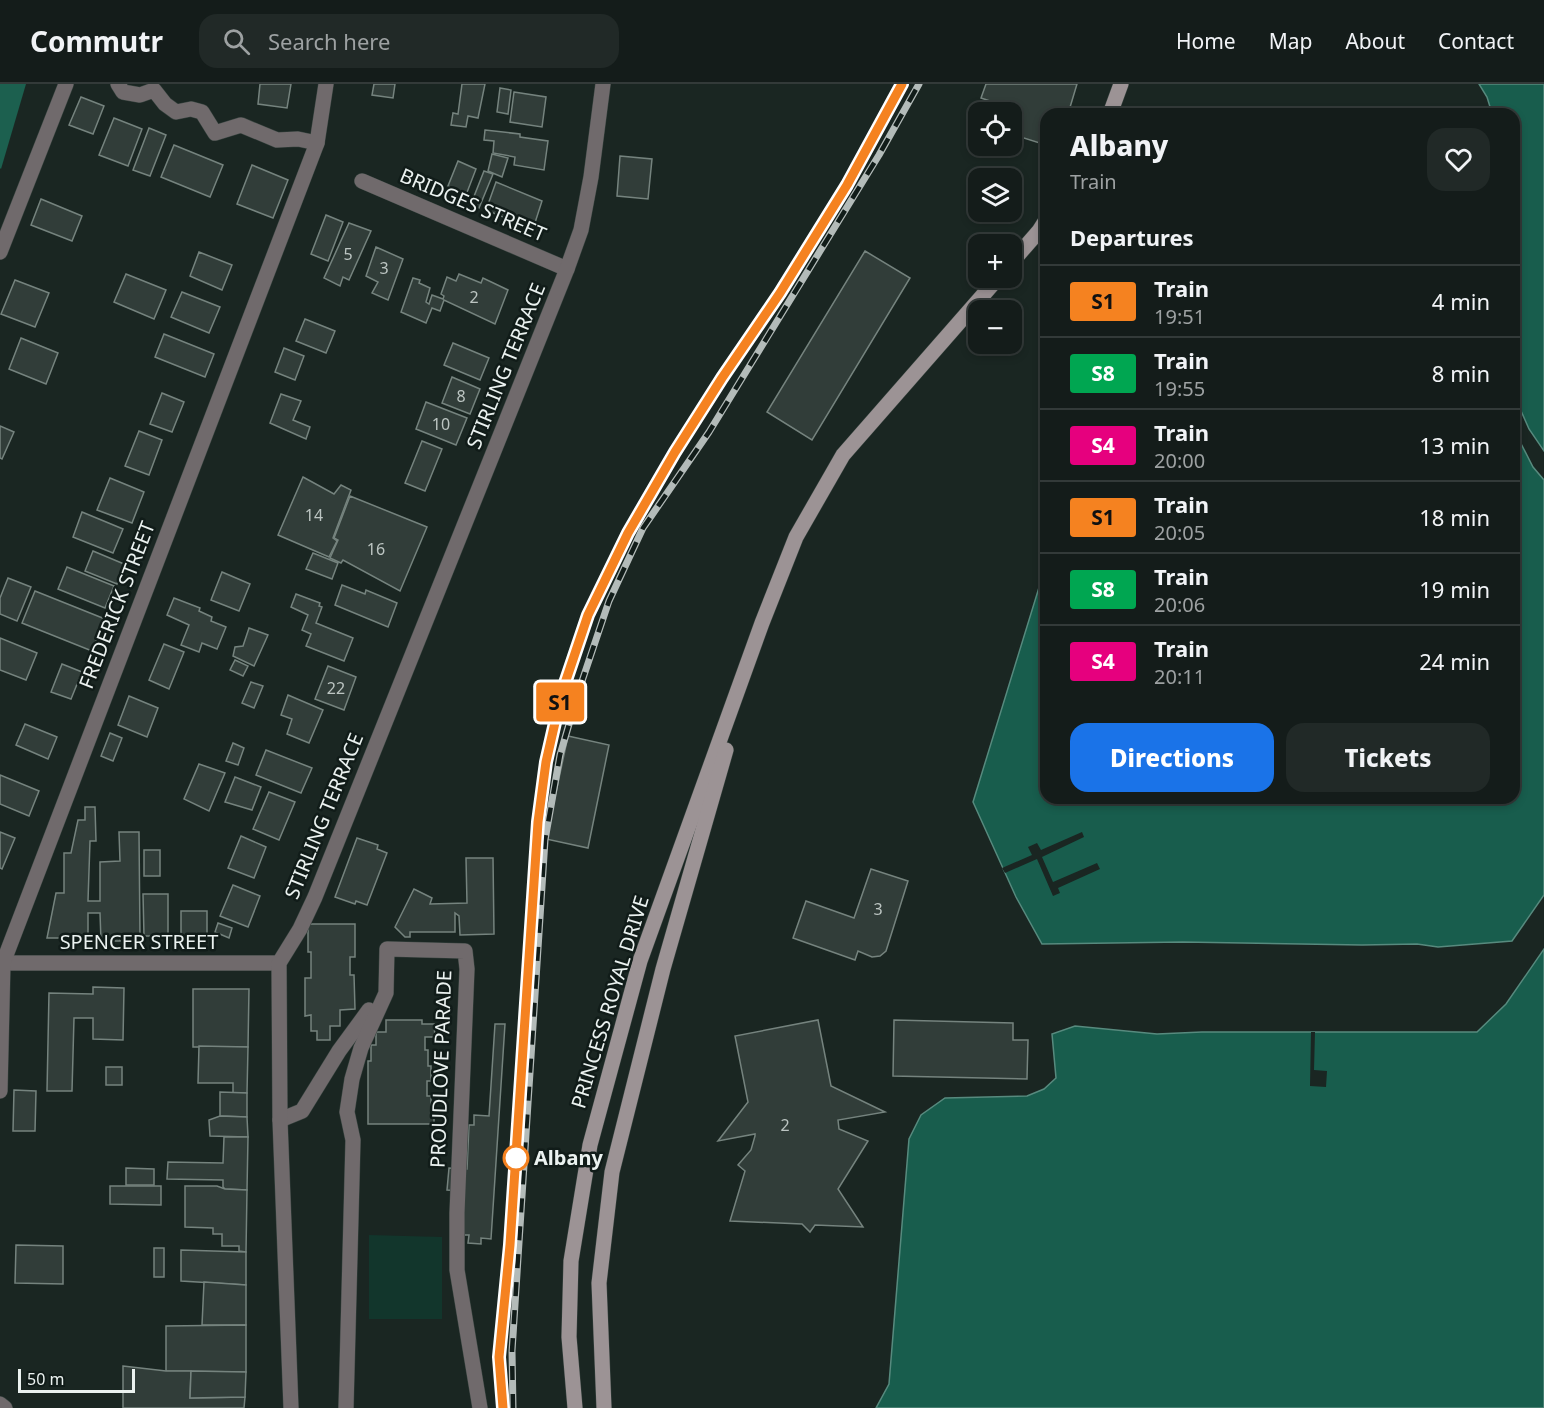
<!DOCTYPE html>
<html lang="en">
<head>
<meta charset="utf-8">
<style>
	body { margin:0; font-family:"Noto Sans",sans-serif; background:#212927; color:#f1f3f6; height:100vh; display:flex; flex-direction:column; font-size:22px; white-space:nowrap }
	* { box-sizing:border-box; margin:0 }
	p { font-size:20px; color:#9da1a2 }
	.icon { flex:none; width:33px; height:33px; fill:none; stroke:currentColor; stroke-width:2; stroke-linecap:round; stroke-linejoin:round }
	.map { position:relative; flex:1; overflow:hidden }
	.side { position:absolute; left:1040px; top:24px; width:480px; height:696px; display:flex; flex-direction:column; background:#141c1a; border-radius:18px; box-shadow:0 3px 9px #0003,0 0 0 2px #333a39 }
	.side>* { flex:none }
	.badge { padding:0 12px; border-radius:4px; font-size:21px; line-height:39px }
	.tools { position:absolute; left:968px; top:18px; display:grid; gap:12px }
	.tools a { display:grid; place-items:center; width:54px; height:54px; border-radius:12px; background:#141c1a; box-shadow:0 3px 9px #0003,0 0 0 2px #333a39; font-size:30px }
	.scale { position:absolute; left:18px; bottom:15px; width:117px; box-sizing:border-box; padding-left:6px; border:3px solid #ebf2f0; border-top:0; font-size:16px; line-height:21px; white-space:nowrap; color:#ebf2f0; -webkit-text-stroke:4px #111c19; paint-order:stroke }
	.map>.badge { position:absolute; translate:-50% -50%; box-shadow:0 0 0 3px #fff }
	h2 { padding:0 30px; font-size:22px; line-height:54px }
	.round { display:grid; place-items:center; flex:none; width:63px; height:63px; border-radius:18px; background:#212927 }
	.head { display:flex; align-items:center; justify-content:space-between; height:102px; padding:0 30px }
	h1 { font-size:28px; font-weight:800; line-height:45px }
	.cta { display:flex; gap:12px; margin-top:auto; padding:12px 30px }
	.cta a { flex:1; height:69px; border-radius:18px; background:#1a73e8; color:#fff; font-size:24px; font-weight:800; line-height:69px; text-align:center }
	.cta a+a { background:#212927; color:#f1f3f6 }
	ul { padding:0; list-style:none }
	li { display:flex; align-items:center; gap:18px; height:72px; padding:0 30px; border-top:2px solid #333a39 }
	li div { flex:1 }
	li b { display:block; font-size:22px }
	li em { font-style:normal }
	li .badge { min-width:66px; font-weight:700; text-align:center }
	header { display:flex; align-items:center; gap:36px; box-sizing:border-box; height:84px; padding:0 30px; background:#141c1a; border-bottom:2px solid #333a39 }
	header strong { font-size:28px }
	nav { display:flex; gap:33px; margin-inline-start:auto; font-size:21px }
	.search { width:420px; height:54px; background:#212927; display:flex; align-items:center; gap:15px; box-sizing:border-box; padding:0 21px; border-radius:18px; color:#9da1a2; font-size:22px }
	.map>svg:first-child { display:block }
</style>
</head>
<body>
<header>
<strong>Commutr</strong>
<div class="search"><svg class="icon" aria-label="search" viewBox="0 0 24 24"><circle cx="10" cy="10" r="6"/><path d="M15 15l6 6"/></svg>Search here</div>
<nav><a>Home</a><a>Map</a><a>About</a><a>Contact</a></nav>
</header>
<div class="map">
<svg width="1544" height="1324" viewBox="0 0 1544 1324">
	<rect width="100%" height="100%" fill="#1a2622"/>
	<!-- green -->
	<path fill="#12362c" d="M369 1151 442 1153V1235H369Z"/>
	<!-- forest -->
	<path fill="#1c604f" d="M0 0H26L1 85 0 84Z"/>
	<!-- water -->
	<g fill="#185d4d" stroke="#578a7e" stroke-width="1.5">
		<path d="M1479 0H1544V367L1529 345 1514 311V30H1489L1491 26 1487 13Z"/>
		<path d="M1514 346 1533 383 1544 396V811L1512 857 1438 863 1417 860 1362 861 1183 858 1042 860 1016 813 973 718 1045 484 1046 714H1514Z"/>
		<path d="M1544 865V1324H876L889 1300 909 1055 921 1031 945 1014 1027 1012 1044 1005 1056 994 1052 950 1075 942 1157 950 1202 948H1477L1506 920Z"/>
	</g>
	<!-- pier -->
	<g fill="#1a2622">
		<path d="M1082 748 1084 753 1042 773 1053 798 1097 779 1100 785 1058 804 1060 809 1053 812 1037 775 1005 789 1002 784 1032 771 1028 763 1037 759 1041 766Z"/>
		<path d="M1311 948H1315L1314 986 1327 987 1326 1003 1310 1002Z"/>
	</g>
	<!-- building -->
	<g fill="#313d39" stroke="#75837e" stroke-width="1.5">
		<path d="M260 0H291L287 24 258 20Z"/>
		<path d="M374 0H395L393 14 372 11Z"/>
		<path d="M462 0H485L478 34 468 32 466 43 451 41 453 29 458 30Z"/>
		<path d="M986 0H1077L1068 30H1046V61L1011 50V28H993L996 19 981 14Z"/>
		<path d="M500 4 511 6 508 30 497 28Z"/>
		<path d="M514 8 546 13 542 43 510 38Z"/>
		<path d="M81 13 104 22 93 50 69 41Z"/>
		<path d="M114 34 142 45 128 82 99 71Z"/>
		<path d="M149 44 166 51 150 92 133 86Z"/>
		<path d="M485 46 520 50V53L548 57 544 86 514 81 515 73 493 69 494 57 484 56Z"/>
		<path d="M174 61 223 81 210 113 161 93Z"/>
		<path d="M492 70 508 74 502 93 488 87Z"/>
		<path d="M620 72 652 75 648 115 617 112Z"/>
		<path d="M458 77 476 85 466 111 448 102Z"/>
		<path d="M252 81 288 96 273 134 237 120Z"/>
		<path d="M484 87 493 90 479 124 471 120Z"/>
		<path d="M496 98 542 117 533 145 486 126Z"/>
		<path d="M41 115 82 132 72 157 31 141Z"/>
		<path d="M326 131 343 138 328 177 311 170Z"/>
		<path d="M349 139 371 147 349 196 343 193 340 202 324 194Z"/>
		<path d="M376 163 403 175 388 216 372 209 378 198 366 192Z"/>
		<path d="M865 167 910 194 812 356 767 328Z"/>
		<path d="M199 168 232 181 222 206 190 192Z"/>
		<path d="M126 190 166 206 154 235 114 218Z"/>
		<path d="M459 190 481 199 483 194 508 206 495 240 444 216 440 227 432 224 426 239 401 228 413 194 420 196 419 199 430 204 426 218 429 220 432 211 443 215 444 212 441 210 447 193 456 197Z"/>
		<path d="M15 196 49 209 35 243 1 230Z"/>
		<path d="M182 208 220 223 209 249 171 233Z"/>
		<path d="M305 235 335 247 326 269 296 257Z"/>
		<path d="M164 250 214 270 205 293 155 273Z"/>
		<path d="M21 254 58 269 46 300 9 285Z"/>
		<path d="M453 259 489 274 480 296 444 281Z"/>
		<path d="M284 264 304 272 295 296 275 288Z"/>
		<path d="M452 293 480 305 470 330 442 319Z"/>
		<path d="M162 309 184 318 172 348 150 340Z"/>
		<path d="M281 310 301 317 293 336 310 343 306 355 270 339Z"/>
		<path d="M426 318 467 334 456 361 416 345Z"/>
		<path d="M0 342 14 348 2 375 0 374Z"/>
		<path d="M139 347 162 356 149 391 125 382Z"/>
		<path d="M422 357 442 365 425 407 405 399Z"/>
		<path d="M303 393 334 410 341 401 351 406 333 454 337 457 329 473 278 451Z"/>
		<path d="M110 394 144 408 132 439 97 426Z"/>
		<path d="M350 412 427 443 400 507 343 476 341 479 330 474 338 456 334 454Z"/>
		<path d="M82 428 123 445 113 469 73 453Z"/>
		<path d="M93 467 124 480 117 500 85 487Z"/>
		<path d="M313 469 338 479 332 495 306 485Z"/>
		<path d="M67 483 114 502 105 524 58 505Z"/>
		<path d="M222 488 250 500 239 527 211 516Z"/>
		<path d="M8 494 31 503 17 537 0 530V514Z"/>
		<path d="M342 501 365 510 366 506 397 519 388 543 335 521Z"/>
		<path d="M35 507 105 535 92 567 22 539Z"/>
		<path d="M296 510 320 519 319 522 322 523 316 539 353 554 344 577 306 562 311 550 302 546 308 531 291 523Z"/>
		<path d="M174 514 200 524 199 527 212 533 211 537 226 543 217 565 202 559 199 568 181 561 189 541 167 531Z"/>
		<path d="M249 544 268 551 254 582 233 572 235 563 243 562Z"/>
		<path d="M0 554 37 569 26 596 0 586Z"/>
		<path d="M164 560 184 568 169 605 149 596Z"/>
		<path d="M235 576 248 582 243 592 230 586Z"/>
		<path d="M62 580 82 588 71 615 51 608Z"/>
		<path d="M328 582 356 593 344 626 315 615Z"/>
		<path d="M251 598 263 602 254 624 242 619Z"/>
		<path d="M288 611 323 626 309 659 287 650 292 635 281 631Z"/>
		<path d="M129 612 158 624 147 653 118 641Z"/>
		<path d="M25 640 57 653 48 675 16 661Z"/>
		<path d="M110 649 122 654 113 677 101 672Z"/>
		<path d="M568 652 609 661 588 764 546 755Z"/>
		<path d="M233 659 244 664 238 681 226 677Z"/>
		<path d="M266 666 312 684 301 709 256 691Z"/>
		<path d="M199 680 225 689 209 727 184 715Z"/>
		<path d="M0 691 39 707 29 732 0 720Z"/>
		<path d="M235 693 261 703 252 726 225 718Z"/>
		<path d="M269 708 295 718 279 756 253 745Z"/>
		<path d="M85 723H95L96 757H90L88 817H100V778L120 777 119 748H139L140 854H120V857H101L100 829H88V854H47L56 809H64V769H71L78 736H85Z"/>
		<path d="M0 748 15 754 2 785 0 784Z"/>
		<path d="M241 752 266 763 254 794 228 784Z"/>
		<path d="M357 754 378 761 377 765 387 769 367 821 356 817 355 820 335 813Z"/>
		<rect x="144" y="766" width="16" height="26"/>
		<path d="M466 774H493L494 850 460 851 459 832 455 829V848H410V853H405L395 843 414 805 432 814 430 820 467 819Z"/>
		<path d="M871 785 908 797 886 867 880 872 872 873 858 867 855 876 793 854 806 817 854 834Z"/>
		<path d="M233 801 260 812 248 843 220 832Z"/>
		<path d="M143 810H168V852H144Z"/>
		<rect x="181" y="827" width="26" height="27"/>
		<path d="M218 839 232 844 229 854 215 848Z"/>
		<path d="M308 840H355V873H350V891H354L355 925 340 926V942H330V956H317V947H311V931L305 932V894H311V868H308Z"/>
		<path d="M93 903 124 904 123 956 93 955V934H74L72 1007H47L49 909 93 910Z"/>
		<path d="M193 905H249L248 963H193Z"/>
		<path d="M386 936H422V940H434L435 953H425V966H428V982H431V997H427V1012H431V1026H434V1040H368V977H371V961H376V948H386Z"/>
		<path d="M818 936 831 1002 885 1028 838 1036 839 1045 868 1057 838 1105 863 1143 815 1141 810 1148 802 1140 730 1137 745 1087 738 1081 751 1066 755 1052V1050L718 1057 748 1018 735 952Z"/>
		<path d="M894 936 1013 939V956H1028L1027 995 893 992Z"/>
		<path d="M495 940H505L491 1155 481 1154V1160L468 1159 469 1151H461L464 1107 447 1106 449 1084 467 1085 469 1041H474V1031L489 1032Z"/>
		<path d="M199 962 248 963 247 1009H233V999H198Z"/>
		<rect x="106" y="983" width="16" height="18"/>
		<path d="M14 1006 36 1007 35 1047H13Z"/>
		<path d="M220 1008 247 1009V1033L220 1032Z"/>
		<path d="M220 1032 247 1033 248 1053 210 1052 209 1036Z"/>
		<path d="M224 1053H248L247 1106 225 1105 223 1103V1096L167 1095 168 1078 223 1079Z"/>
		<path d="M126 1084 154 1085V1101H126Z"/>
		<path d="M110 1102H161V1121L110 1120Z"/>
		<path d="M185 1102H217L225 1105 247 1106 246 1168 239 1167V1162H222V1150H213V1144L185 1143Z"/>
		<path d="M16 1161 63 1162V1200L15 1199Z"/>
		<rect x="154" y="1164" width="10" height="29"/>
		<path d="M181 1166 246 1168V1201L181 1197Z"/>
		<path d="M204 1198 246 1201V1241H202Z"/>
		<path d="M246 1241V1288L166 1287V1242Z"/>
		<path d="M123 1282 166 1287H191L190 1314 245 1313 244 1324H123Z"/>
		<path d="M191 1287 246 1288 245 1313 190 1314Z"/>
	</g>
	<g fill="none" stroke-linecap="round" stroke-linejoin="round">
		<defs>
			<g id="street">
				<path d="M118 0 123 8 140 11 154 6 165 20 176 28 191 25 202 28 215 49 241 41 277 56 298 55 317 59"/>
				<path d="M362 97 567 185"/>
				<path d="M0 168 66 0"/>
				<path d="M0 879H279"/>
				<path d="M0 1007 3 879 317 59 326 0"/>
				<path d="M280 1036 302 1027 339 967 369 926"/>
				<path d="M0 1320 5 1324"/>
				<path d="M291 1324 280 1036 279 879 300 845 315 813 567 185 581 146 591 93 603 0"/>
				<path d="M346 1324 353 1056 347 1028 352 995 361 964 386 909 387 865 465 867 467 885 457 1129V1186L480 1324"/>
			</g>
			<g id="secondary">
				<path d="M1110 30 1121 0"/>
				<path d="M1011 179 1039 147 1046 136"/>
				<path d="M575 1324 569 1253 571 1177 590 1061 640 877 762 539 796 453 843 371 998 194"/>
				<path d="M604 1324 599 1199 612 1088 663 885 726 666"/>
			</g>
		</defs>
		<!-- street casing -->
		<use href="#street" stroke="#37433f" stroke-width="16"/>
		<!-- secondary casing -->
		<use href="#secondary" stroke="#37433f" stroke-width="16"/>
		<!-- street -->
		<use href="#street" stroke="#706a6c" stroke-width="15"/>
		<!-- secondary -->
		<use href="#secondary" stroke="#9c9395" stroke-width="15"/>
		<defs>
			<g id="rail">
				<path d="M537 762 546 678 562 608 588 531 628 449 675 368 722 294 780 209 858 83 902 0"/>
				<path d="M503 1324 499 1273 511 1151"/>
				<path d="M513 1324 512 1267 545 756 560 671 579 606 609 517 643 444 709 348 879 71 919 0"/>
			</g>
		</defs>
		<!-- rail casing -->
		<use href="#rail" stroke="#b3bbb9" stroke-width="7"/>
		<!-- rail -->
		<use href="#rail" stroke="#111c19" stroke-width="4.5" stroke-dasharray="14" stroke-linecap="butt"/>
	</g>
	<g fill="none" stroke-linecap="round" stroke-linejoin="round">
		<defs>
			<path id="line" d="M503 1324 499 1273 510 1161 538 738 546 678 562 608 588 531 628 449 675 368 722 294 780 209 847 101 902 0"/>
		</defs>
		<!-- line casing -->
		<use href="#line" stroke="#fff" stroke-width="14"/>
		<!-- line -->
		<use href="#line" stroke="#f58220" stroke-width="9"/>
	</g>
	<!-- markers -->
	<circle fill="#fff" stroke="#f58220" stroke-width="3" cx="516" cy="1074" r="12"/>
	<g text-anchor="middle" stroke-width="5" stroke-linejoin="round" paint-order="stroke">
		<!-- number labels -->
		<g font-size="16" fill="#bcc5c2">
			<text x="348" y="176">5</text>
			<text x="384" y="190">3</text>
			<text x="474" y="219">2</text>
			<text x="461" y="318">8</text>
			<text x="441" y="346">10</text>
			<text x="314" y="437">14</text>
			<text x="376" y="471">16</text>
			<text x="336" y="610">22</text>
			<text x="878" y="831">3</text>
			<text x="785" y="1047">2</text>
		</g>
		<!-- street labels -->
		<g font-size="20" fill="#ebf2f0" stroke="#111c19">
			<text transform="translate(473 121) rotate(23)" y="7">BRIDGES STREET</text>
			<text transform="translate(506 282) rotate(-68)" y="7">STIRLING TERRACE</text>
			<text transform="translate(117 521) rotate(-69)" y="7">FREDERICK STREET</text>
			<text transform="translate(324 732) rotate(-68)" y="7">STIRLING TERRACE</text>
			<text x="139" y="865">SPENCER STREET</text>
			<text transform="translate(610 918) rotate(-73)" y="7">PRINCESS ROYAL DRIVE</text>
			<text transform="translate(441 985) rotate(-88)" y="7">PROUDLOVE PARADE</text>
		</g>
		<!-- stop labels -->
		<g font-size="20" font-weight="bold" fill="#ebf2f0" stroke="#111c19" text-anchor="start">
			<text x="534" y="1081">Albany</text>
		</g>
	</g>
</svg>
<div class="tools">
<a><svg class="icon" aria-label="locate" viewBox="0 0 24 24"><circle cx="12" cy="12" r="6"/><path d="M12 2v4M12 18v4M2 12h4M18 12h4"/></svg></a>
<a><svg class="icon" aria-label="layers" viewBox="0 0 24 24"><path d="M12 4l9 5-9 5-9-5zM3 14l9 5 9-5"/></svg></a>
<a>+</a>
<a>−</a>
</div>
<div class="scale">50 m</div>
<b class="badge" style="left:560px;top:618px;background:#f58220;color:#111">S1</b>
<section class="side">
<div class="head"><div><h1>Albany</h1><p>Train</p></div><a class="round"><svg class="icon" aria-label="heart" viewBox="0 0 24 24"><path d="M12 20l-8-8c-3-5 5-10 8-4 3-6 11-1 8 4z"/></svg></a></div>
<h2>Departures</h2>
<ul>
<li><span class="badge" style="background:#f58220;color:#111">S1</span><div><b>Train</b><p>19:51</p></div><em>4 min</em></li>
<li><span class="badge" style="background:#00a651;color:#fff">S8</span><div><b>Train</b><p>19:55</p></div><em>8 min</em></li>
<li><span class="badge" style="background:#e6007e;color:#fff">S4</span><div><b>Train</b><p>20:00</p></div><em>13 min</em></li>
<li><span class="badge" style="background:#f58220;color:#111">S1</span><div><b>Train</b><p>20:05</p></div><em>18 min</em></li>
<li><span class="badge" style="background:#00a651;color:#fff">S8</span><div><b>Train</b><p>20:06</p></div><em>19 min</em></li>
<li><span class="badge" style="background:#e6007e;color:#fff">S4</span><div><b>Train</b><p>20:11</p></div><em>24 min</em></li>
</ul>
<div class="cta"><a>Directions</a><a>Tickets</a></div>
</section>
</div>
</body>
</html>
